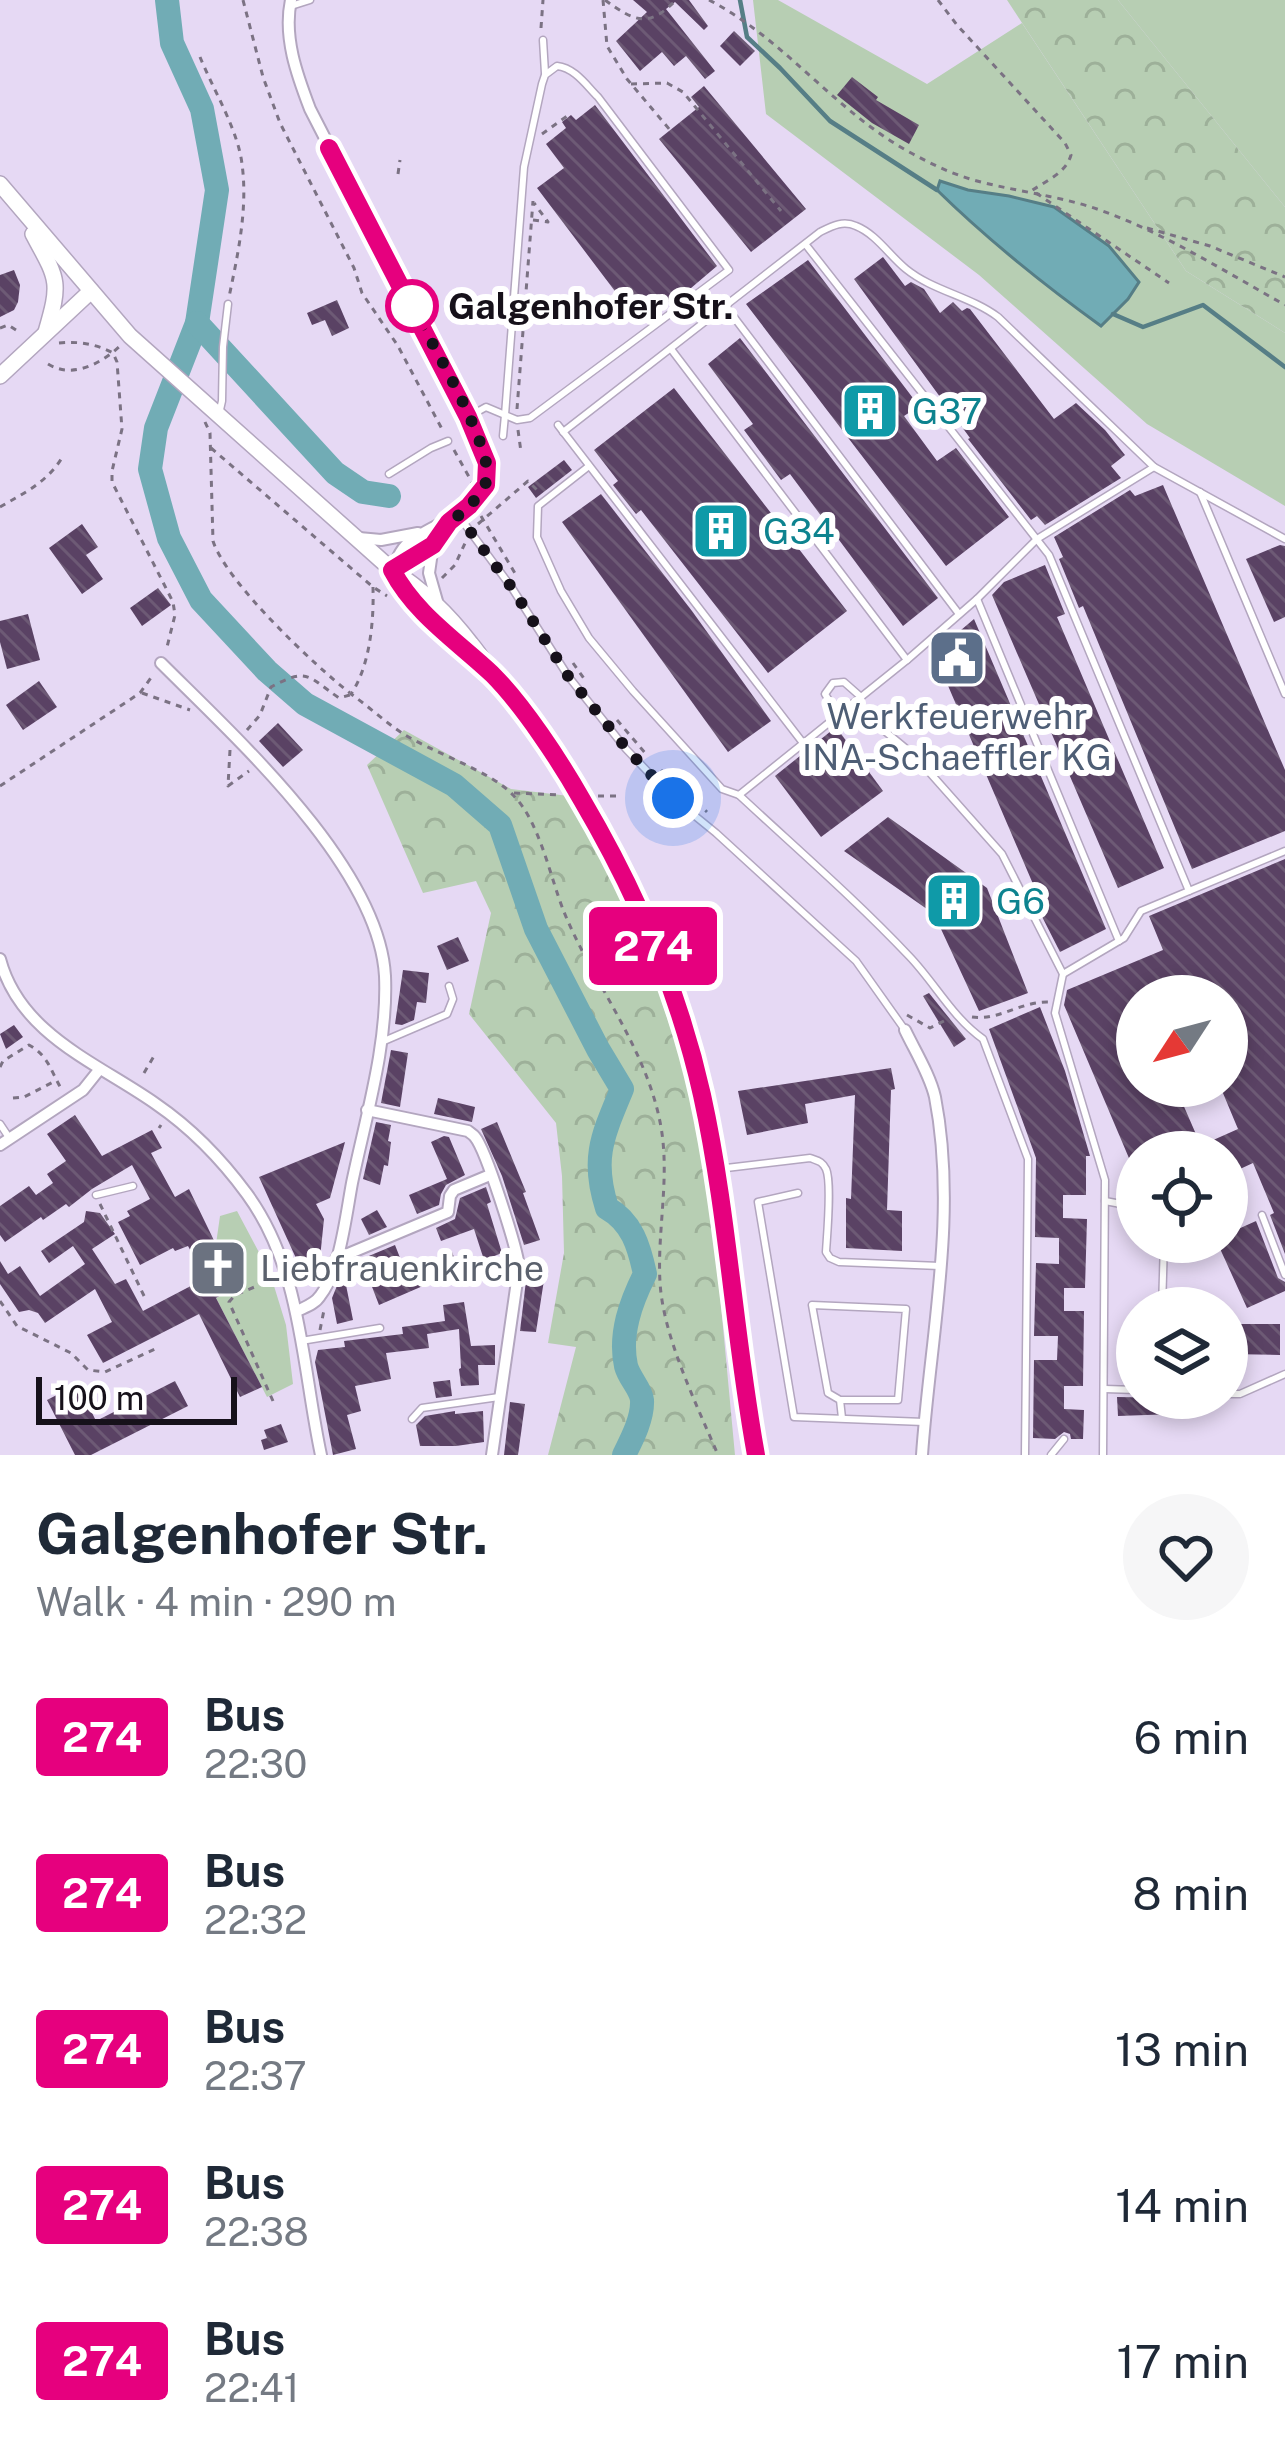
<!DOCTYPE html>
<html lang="en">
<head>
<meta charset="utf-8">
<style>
	body { margin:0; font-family:"Public Sans",sans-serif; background:#f6f6f7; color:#1f2937; height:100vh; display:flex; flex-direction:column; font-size:45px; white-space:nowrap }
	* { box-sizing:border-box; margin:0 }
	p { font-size:39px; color:#747a83 }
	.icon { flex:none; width:66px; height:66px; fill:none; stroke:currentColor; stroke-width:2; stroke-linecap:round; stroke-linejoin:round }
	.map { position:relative; height:1455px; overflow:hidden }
	.sheet { display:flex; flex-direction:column; background:#fff; flex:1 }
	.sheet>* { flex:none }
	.badge { padding:0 24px; border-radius:9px; font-size:42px; line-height:78px }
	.needle { width:78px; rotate:234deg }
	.buttons { position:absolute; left:1116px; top:975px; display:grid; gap:24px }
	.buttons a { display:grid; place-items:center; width:132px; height:132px; border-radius:50%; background:#fff; box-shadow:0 6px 18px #0003; font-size:60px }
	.scale { position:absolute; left:36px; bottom:30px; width:201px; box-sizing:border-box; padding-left:12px; border:6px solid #16111a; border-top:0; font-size:33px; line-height:42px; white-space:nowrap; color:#16111a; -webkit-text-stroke:9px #fff; paint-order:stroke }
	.you { position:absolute; width:60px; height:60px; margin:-30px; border:9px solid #fff; border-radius:50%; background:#1a73e8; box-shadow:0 0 0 18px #1a73e833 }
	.map>.badge { position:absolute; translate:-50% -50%; box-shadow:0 0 0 6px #fff }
	.round { display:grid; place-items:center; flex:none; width:126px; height:126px; border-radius:63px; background:#f6f6f7 }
	.summary { display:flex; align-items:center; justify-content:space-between; height:204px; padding:0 36px }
	h1 { font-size:57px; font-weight:700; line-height:90px }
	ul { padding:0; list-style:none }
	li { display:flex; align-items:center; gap:36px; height:156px; padding:0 36px }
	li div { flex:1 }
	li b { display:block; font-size:45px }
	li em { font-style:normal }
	li .badge { min-width:132px; font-weight:700; text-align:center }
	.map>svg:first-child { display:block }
</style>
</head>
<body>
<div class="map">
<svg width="1285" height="1455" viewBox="0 0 1285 1455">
	<defs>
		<pattern id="forest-crowns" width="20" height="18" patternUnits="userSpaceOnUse" patternTransform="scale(3)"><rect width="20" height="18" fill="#b7ceb3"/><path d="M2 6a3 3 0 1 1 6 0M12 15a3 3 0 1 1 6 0" fill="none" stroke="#9db099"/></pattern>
		<pattern id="building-back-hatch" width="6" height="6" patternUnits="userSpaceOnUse" patternTransform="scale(3)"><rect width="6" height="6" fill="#5a4264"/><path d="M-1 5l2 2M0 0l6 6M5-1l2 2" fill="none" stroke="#6d5a75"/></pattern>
	</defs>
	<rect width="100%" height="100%" fill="#e6d9f4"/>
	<!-- green -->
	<g fill="#b7ceb3" fill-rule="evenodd">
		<path d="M753 0H778L927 84 1022 23 1186 271 1285 333V506L1147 424 979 275 766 114ZM968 190 1009 196 1043 284Z"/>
		<path d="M1118 0H1285V207Z"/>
		<path d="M237 1211 270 1273 286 1325 293 1384 267 1397 216 1298 222 1295 220 1291 226 1293 232 1289 234 1283 230 1259 224 1261 216 1244 220 1216Z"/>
	</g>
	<!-- forest -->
	<g fill="url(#forest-crowns)">
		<path d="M1007 0H1118L1285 207V333L1186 271Z"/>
		<path d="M404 730 511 789 569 796 642 941 688 1081 710 1188 735 1455H548L576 1347 548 1343 564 1253 562 1176 556 1123 469 1014 491 913 476 881 423 893 367 765Z"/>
	</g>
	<!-- water -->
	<path fill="#71acb5" stroke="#567e86" stroke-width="3" d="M940 181 968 190 1009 196 1054 207 1109 246 1139 282 1128 299 1101 326C1043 284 988 240 937 190Z"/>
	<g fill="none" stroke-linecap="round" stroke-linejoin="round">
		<!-- stream -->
		<g stroke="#567e86" stroke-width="4.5">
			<path d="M740 0 747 37 780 68 830 121 937 190"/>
			<path d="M1113 314 1143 327 1203 305 1285 367"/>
		</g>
		<!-- river -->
		<g stroke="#71acb5" stroke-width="24">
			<path d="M167 0 172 43 202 109 217 190 197 323 156 428 150 469 169 538 201 600 267 671 305 704 454 785 500 825 536 929 598 1049 622 1089C603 1135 591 1158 607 1208 632 1222 639 1246 645 1274 631 1302 619 1334 626 1366 629 1378 641 1389 642 1400 643 1418 632 1439 624 1455"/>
			<path d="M197 323 335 473 363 492 389 496"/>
		</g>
	</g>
	<!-- building -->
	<g fill="url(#building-back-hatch)" fill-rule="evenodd">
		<path d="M633 0H689L708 26 704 30 675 2 666 9 715 71 705 79 686 56 674 66 662 52 640 71 616 41 647 12Z"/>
		<path d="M734 31 755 51 740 66 720 46Z"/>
		<path d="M852 77 878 97 876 100 919 125 909 144 872 123 837 95Z"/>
		<path d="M704 86 806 209 751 252 659 139 699 107 691 97Z"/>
		<path d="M595 105 717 266 684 294 683 292 639 323 537 188 564 168 546 144 566 128 562 122 571 115 576 120Z"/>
		<path d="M883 257 905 286 911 282 924 289 940 313 953 302 962 311 967 308 970 309 1054 419 1076 403 1105 430 1125 455 1111 466 1121 478 1045 525 1037 516 1031 520 968 439 970 438 854 279Z"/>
		<path d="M808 260 919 406 904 416 937 461 956 448 1009 517 946 566 746 304Z"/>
		<path d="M14 270 20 285 18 302 14 310 0 317V275Z"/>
		<path d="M337 300 349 328 332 336 325 320 312 325 307 313Z"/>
		<path d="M740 338 938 598 903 626 790 474 781 480 744 430 753 424 708 364Z"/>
		<path d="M674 388 847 611 768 673 641 510 636 514 613 485 618 481 594 450Z"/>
		<path d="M564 460 572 470 536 498 528 487Z"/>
		<path d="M1163 485 1285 770V831L1192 869 1083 606 1079 608 1059 559 1063 557 1054 537 1130 490 1135 496Z"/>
		<path d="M601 494 692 611 771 721 728 752 562 522Z"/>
		<path d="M82 524 98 547 86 555 103 579 82 594 49 548Z"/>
		<path d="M1280 545 1285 546V617L1274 622 1246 559Z"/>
		<path d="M1045 565 1065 614 1057 617 1164 868 1118 888 992 595 1004 582Z"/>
		<path d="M158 588 171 605 142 626 130 608Z"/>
		<path d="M28 614 40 660 7 669 0 642V621Z"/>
		<path d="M974 619 1106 929 1060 952 1030 893 1036 891 934 653Z"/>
		<path d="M39 681 57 707 23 730 6 705Z"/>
		<path d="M278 723 303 750 283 767 259 741Z"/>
		<path d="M836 727 883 791 821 837 775 776Z"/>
		<path d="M888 817 987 888 1028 993 979 1011 934 914 844 851Z"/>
		<path d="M1285 859V1254L1270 1215 1274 1213 1253 1163 1227 1175V1152H1216L1211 1141 1238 1129 1220 1086 1182 1102 1202 1148 1193 1152H1137V1177L1064 1005 1067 990 1163 950 1149 916ZM1137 996H1227V1086H1137Z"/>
		<path d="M458 937 469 961 447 970 437 946Z"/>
		<path d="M403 970 429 973 426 1003 417 1002 414 1020 402 1025 395 1024Z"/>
		<path d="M929 993 966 1039 954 1047 923 996Z"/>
		<path d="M1040 1007 1065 1071 1090 1156H1086V1195H1063V1218L1087 1219 1085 1288H1064V1311H1084L1083 1386H1064V1409L1084 1410 1083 1439H1071L1070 1434 1064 1432 1055 1439 1033 1438 1034 1360H1057L1058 1336H1034L1036 1263 1059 1264V1238L1035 1237 1036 1158 989 1029Z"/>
		<path d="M14 1025 23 1037 6 1049 0 1034Z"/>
		<path d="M391 1050 408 1053 400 1107 381 1103Z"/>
		<path d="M891 1068 895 1089 891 1090 887 1210 902 1211V1251L846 1248V1198L851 1199 855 1095 805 1104 808 1123 747 1135 738 1091Z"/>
		<path d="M438 1098 475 1107 472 1122 434 1114Z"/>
		<path d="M75 1115 102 1156 152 1130 162 1148 151 1153 175 1197 189 1189 224 1261 230 1258 238 1276 232 1289 216 1298 262 1387 240 1397 199 1314 103 1363 87 1335 112 1322 95 1289 45 1323 38 1313 29 1310 19 1312 0 1284V1261L8 1274 20 1266 40 1296 85 1264 73 1246 49 1263 41 1251 84 1222 86 1211 100 1213 115 1234 92 1249 115 1284 126 1279 143 1311 206 1278 188 1246 175 1251 173 1248 140 1265 118 1222 130 1216 127 1211 150 1199 132 1165 92 1189 69 1207 66 1204 43 1220 41 1217 5 1242 0 1235V1206L29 1186 36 1195 53 1183 47 1174 66 1161 47 1134Z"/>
		<path d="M376 1122 391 1125 388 1141 391 1142 388 1166 384 1165 380 1185 363 1179Z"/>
		<path d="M497 1122 526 1192 523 1193 540 1240 524 1245 502 1176 481 1129Z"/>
		<path d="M444 1136 449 1137 465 1175 446 1185 441 1194 439 1205 417 1214 409 1195 447 1179 431 1142Z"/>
		<path d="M345 1142 330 1198 316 1204 324 1219 319 1268 300 1267 259 1177Z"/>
		<path d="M486 1187 491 1202 487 1204 502 1253 484 1260 474 1229 441 1241 436 1228 455 1219 460 1198Z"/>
		<path d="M377 1210 387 1227 369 1235 361 1219Z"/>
		<path d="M1256 1221 1278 1278 1285 1282V1291L1247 1308 1217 1242H1227V1234Z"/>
		<path d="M395 1245 406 1273 452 1252 458 1268 437 1274 439 1279 379 1305 369 1279 346 1285 353 1320 337 1324 332 1298 345 1266Z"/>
		<path d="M528 1264 546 1267 536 1332 520 1331Z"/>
		<path d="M464 1302 471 1346 495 1345V1365H478L479 1385 461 1386 459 1369 461 1368 459 1329 427 1334 429 1348 386 1353 391 1379 355 1386 361 1411 347 1415 356 1449 333 1455 315 1362 318 1350 345 1347 344 1341 403 1334 402 1327 445 1321 443 1305Z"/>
		<path d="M1227 1324H1280V1355L1227 1354Z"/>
		<path d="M450 1380 452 1396 436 1398 433 1382Z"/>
		<path d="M175 1381 188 1406 91 1455H75L47 1400 78 1384 96 1421Z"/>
		<path d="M1117 1397 1173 1398 1174 1414 1118 1416Z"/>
		<path d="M510 1402 525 1404 518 1455H504Z"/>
		<path d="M455 1411V1414L483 1411 484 1442 456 1446H420L416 1425 425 1416Z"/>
		<path d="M281 1424 288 1442 264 1450 261 1440 267 1438 264 1430Z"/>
	</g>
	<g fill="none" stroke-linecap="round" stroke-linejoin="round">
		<defs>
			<g id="lane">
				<path d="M291 6 310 0"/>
				<path d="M543 40 545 73"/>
				<path d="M557 66C575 68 586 85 598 97L729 270 530 418 517 420 505 415 524 167 542 84 545 75Z"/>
				<path d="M806 245 1049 555 1189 891"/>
				<path d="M724 304 959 614"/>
				<path d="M219 414 222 401 223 347 228 304"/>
				<path d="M468 417 486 407 505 415 503 436"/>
				<path d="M558 425 803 743"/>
				<path d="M563 432 820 232C832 226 843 220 856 226 876 234 889 255 906 269 933 291 970 296 998 317L1154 467 1037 539 977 599"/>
				<path d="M589 466 538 506 537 537 561 591 589 638 633 691 722 789 739 795 907 660 671 349"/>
				<path d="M1154 467 1285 539"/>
				<path d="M389 474 431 448 448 441"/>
				<path d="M1200 492 1285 694"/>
				<path d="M458 515 512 588 568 676 626 749 673 798 716 833 856 961 905 1030"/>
				<path d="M907 660 977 599 1119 941"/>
				<path d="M852 704 915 756 1002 854 1063 974 1055 1013 1105 1180 1103 1455"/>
				<path d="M838 715 825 694 833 683 844 682 861 697"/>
				<path d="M739 795C796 848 855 899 909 956 935 983 952 1017 983 1039L1028 1159 1025 1455"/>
				<path d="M1063 974 1124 938 1141 911 1285 851"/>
				<path d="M384 1041 447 1014 453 999 449 986"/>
				<path d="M0 1124 10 1139"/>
				<path d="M718 1169 810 1158C818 1161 822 1161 826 1169 832 1182 827 1235 826 1252L830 1258 839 1262 940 1266"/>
				<path d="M798 1193 758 1202 794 1417 924 1422"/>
				<path d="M96 1195 133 1186"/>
				<path d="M1105 1201 1137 1207"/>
				<path d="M1262 1215 1285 1275"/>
				<path d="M1162 1308 1164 1242"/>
				<path d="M301 1341 380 1328"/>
				<path d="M1105 1389 1137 1390"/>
				<path d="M1227 1394H1240L1285 1374"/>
				<path d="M840 1400H898L906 1309 812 1305 828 1393 840 1400 842 1418"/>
				<path d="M412 1419 422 1408 499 1397"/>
				<path d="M1051 1455 1064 1439"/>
			</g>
			<g id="street">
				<path d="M291 0C283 37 297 75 310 109L468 417C475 431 483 446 486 461 497 513 432 520 406 545 399 552 396 561 392 570"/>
				<path d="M359 538 381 540 418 533"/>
				<path d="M433 545 429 573 437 601"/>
				<path d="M392 570C417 559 432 546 448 523"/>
				<path d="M161 663C235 737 379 867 385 976 388 1044 366 1116 352 1183 346 1215 340 1271 320 1296 315 1304 305 1307 297 1311"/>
				<path d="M0 959C20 1035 98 1063 156 1104 191 1128 222 1160 247 1194 302 1269 302 1367 321 1455"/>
				<path d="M905 1030C915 1051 930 1075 935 1097 958 1215 930 1338 922 1455"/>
				<path d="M367 1110 468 1131C470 1133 473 1134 475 1137 486 1150 517 1248 519 1267L492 1455"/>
				<path d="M0 1145 83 1090 99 1070"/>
				<path d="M336 1259 448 1212 450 1196 454 1190 490 1175"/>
			</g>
			<g id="secondary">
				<path d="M0 184 130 336 392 570C422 589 449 615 471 644 483 658 491 674 503 688 594 799 671 954 702 1094 728 1213 735 1335 756 1455"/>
				<path d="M33 234C58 280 61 281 46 332"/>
				<path d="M0 376 91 291"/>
				<path d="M393 573 403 592 478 664"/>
			</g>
		</defs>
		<!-- lane casing -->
		<use href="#lane" stroke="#b3a6bf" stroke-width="9"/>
		<!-- street casing -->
		<use href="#street" stroke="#b3a6bf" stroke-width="14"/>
		<!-- secondary casing -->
		<use href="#secondary" stroke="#b3a6bf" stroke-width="18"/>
		<!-- path -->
		<g stroke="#7b7283" stroke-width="3" stroke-dasharray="6 6" stroke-linecap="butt">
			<path d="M243 0 263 77 280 123 354 268 362 293 398 346 443 431"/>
			<path d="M603 0 607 46 627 79 670 130"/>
			<path d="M605 0C635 22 649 28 676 0"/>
			<path d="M709 0C785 39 837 114 913 154 935 166 957 176 981 182 1020 192 1059 196 1097 209 1163 232 1224 271 1285 305"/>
			<path d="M938 0 957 25 1065 143 1071 155C1066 173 1046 181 1031 191"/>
			<path d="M541 28 543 0"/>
			<path d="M200 57C213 89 238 130 242 164 248 208 238 254 229 297"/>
			<path d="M631 84 667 83 683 92 781 211"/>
			<path d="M542 134 570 114"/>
			<path d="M398 174 400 160"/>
			<path d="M1036 193 1169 283"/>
			<path d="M533 220 548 222 534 203"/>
			<path d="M1147 228 1210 246 1285 277"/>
			<path d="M0 328 8 325 19 332"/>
			<path d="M59 343C79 341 96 344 113 353L117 362 122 429 112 471V482L173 602 175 615 166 651"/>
			<path d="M48 364C72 379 100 364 119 347"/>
			<path d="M517 409 533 201"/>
			<path d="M205 422 210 433 213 541C226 582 314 665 350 693"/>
			<path d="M518 430 521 452"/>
			<path d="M211 448 373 587 387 596"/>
			<path d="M454 450 473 484"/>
			<path d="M0 507C24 493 48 482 63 456"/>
			<path d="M481 516 516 575"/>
			<path d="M478 524 528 481 538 491"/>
			<path d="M442 578 455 565 466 541"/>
			<path d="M373 587C374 621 370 666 351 694 368 706 384 721 402 733 431 752 491 771 513 795 540 822 550 877 564 912 594 985 647 1048 661 1127 670 1179 657 1231 660 1282 663 1337 697 1405 718 1455"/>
			<path d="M573 663 585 680"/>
			<path d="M142 693 190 710"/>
			<path d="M617 720 646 754"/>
			<path d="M247 730 260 715 271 687C308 667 307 676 339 698L350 695"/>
			<path d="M230 750 228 786 249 771"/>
			<path d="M661 770 707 812"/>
			<path d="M0 786 140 693 153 675"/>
			<path d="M514 793 559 795"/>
			<path d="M598 796H621"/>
			<path d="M907 1015 930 1028 946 1020"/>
			<path d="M972 1017C999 1021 1021 1001 1049 1002"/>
			<path d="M0 1067 3 1061 29 1045C49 1056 51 1072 62 1090"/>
			<path d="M144 1073 154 1056"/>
			<path d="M13 1098 24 1097 55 1081"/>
			<path d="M159 1128 161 1125"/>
			<path d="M100 1204 146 1300"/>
			<path d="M0 1301 17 1326 71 1353 88 1370 105 1372 157 1348"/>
			<path d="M320 1330 324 1310"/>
			<path d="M273 1401 229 1302 235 1295 274 1279"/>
		</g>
		<!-- lane -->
		<use href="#lane" stroke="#fff" stroke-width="6"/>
		<!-- street -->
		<use href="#street" stroke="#fff" stroke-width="10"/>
		<!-- secondary -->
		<use href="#secondary" stroke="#fff" stroke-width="15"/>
	</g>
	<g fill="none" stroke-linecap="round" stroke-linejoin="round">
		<defs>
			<path id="line" d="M329 148 468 417 487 463 486 485 469 506 449 522 433 545 392 570C415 614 457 641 492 674 523 705 560 761 582 800 635 890 679 992 702 1095 728 1213 734 1335 756 1455"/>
		</defs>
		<!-- line casing -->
		<use href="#line" stroke="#fff" stroke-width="27"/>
		<!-- line -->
		<use href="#line" stroke="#e6007e" stroke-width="18"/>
		<!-- walk -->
		<path stroke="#16111a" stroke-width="12" stroke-dasharray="0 21.6" d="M412 306C430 340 492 445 487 478 484 494 470 505 458 515L512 588 568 676 626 748 673 798"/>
	</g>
	<!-- icons -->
	<defs>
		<symbol id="building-square" viewBox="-11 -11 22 22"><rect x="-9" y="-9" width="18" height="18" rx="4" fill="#0f9aa8" stroke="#fff"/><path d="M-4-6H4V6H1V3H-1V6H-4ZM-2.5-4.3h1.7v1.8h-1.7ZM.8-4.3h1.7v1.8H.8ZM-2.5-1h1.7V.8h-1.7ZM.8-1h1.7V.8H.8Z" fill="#fff"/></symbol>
		<symbol id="civic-square" viewBox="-11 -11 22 22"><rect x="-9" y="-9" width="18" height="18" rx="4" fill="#5c6f8a" stroke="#fff"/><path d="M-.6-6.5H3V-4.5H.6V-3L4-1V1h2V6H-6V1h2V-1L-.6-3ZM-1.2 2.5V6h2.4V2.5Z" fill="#fff"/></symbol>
		<symbol id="church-square" viewBox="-11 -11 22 22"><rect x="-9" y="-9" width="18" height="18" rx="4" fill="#6b7280" stroke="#fff"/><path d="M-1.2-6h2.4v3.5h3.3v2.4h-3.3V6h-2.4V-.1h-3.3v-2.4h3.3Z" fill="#fff"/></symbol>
	</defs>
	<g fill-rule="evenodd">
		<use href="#building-square" x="837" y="378" width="66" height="66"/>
		<use href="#building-square" x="688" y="498" width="66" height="66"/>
		<use href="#civic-square" x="924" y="625" width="66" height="66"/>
		<use href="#building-square" x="921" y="868" width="66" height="66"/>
		<use href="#church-square" x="185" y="1235" width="66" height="66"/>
	</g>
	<!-- markers -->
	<circle fill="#fff" stroke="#e6007e" stroke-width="6" cx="412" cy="306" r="24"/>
	<g text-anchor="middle" stroke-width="12" stroke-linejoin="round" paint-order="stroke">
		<!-- stop labels -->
		<g font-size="36" font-weight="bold" fill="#16111a" stroke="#fff" text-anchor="start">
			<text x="448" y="319">Galgenhofer Str.</text>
		</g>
		<!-- culture labels -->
		<g font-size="36" fill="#0d838f" stroke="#fff" text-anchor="start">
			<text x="912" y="424">G37</text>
			<text x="763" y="544">G34</text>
			<text x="996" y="914">G6</text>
		</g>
		<!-- service labels -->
		<g font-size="36" fill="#4e5e75" stroke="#fff">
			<text x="957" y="729">Werkfeuerwehr<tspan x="957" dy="41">INA-Schaeffler KG</tspan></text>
		</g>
		<!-- worship labels -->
		<g font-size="36" fill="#5b616d" stroke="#fff" text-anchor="start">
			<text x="260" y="1281">Liebfrauenkirche</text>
		</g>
	</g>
</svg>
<div class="buttons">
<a><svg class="needle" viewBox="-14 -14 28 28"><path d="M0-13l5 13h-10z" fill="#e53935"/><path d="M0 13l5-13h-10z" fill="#747a83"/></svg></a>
<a><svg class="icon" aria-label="locate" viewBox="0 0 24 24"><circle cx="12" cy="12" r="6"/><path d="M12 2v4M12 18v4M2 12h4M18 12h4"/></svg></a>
<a><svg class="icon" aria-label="layers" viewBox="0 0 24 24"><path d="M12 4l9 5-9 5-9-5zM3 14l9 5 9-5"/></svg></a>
</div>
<div class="scale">100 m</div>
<div class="you" style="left:673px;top:798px"></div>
<b class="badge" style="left:653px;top:946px;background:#e6007e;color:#fff">274</b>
</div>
<section class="sheet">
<div class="summary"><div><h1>Galgenhofer Str.</h1><p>Walk · 4 min · 290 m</p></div><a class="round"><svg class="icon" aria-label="heart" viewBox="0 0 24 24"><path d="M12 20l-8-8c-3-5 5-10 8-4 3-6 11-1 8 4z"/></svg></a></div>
<ul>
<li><span class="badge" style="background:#e6007e;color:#fff">274</span><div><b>Bus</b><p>22:30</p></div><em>6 min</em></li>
<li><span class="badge" style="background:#e6007e;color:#fff">274</span><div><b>Bus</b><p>22:32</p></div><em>8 min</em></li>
<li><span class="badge" style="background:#e6007e;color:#fff">274</span><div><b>Bus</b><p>22:37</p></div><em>13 min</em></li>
<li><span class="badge" style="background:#e6007e;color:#fff">274</span><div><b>Bus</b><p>22:38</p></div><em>14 min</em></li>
<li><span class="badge" style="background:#e6007e;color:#fff">274</span><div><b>Bus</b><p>22:41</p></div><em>17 min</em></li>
</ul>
</section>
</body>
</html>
